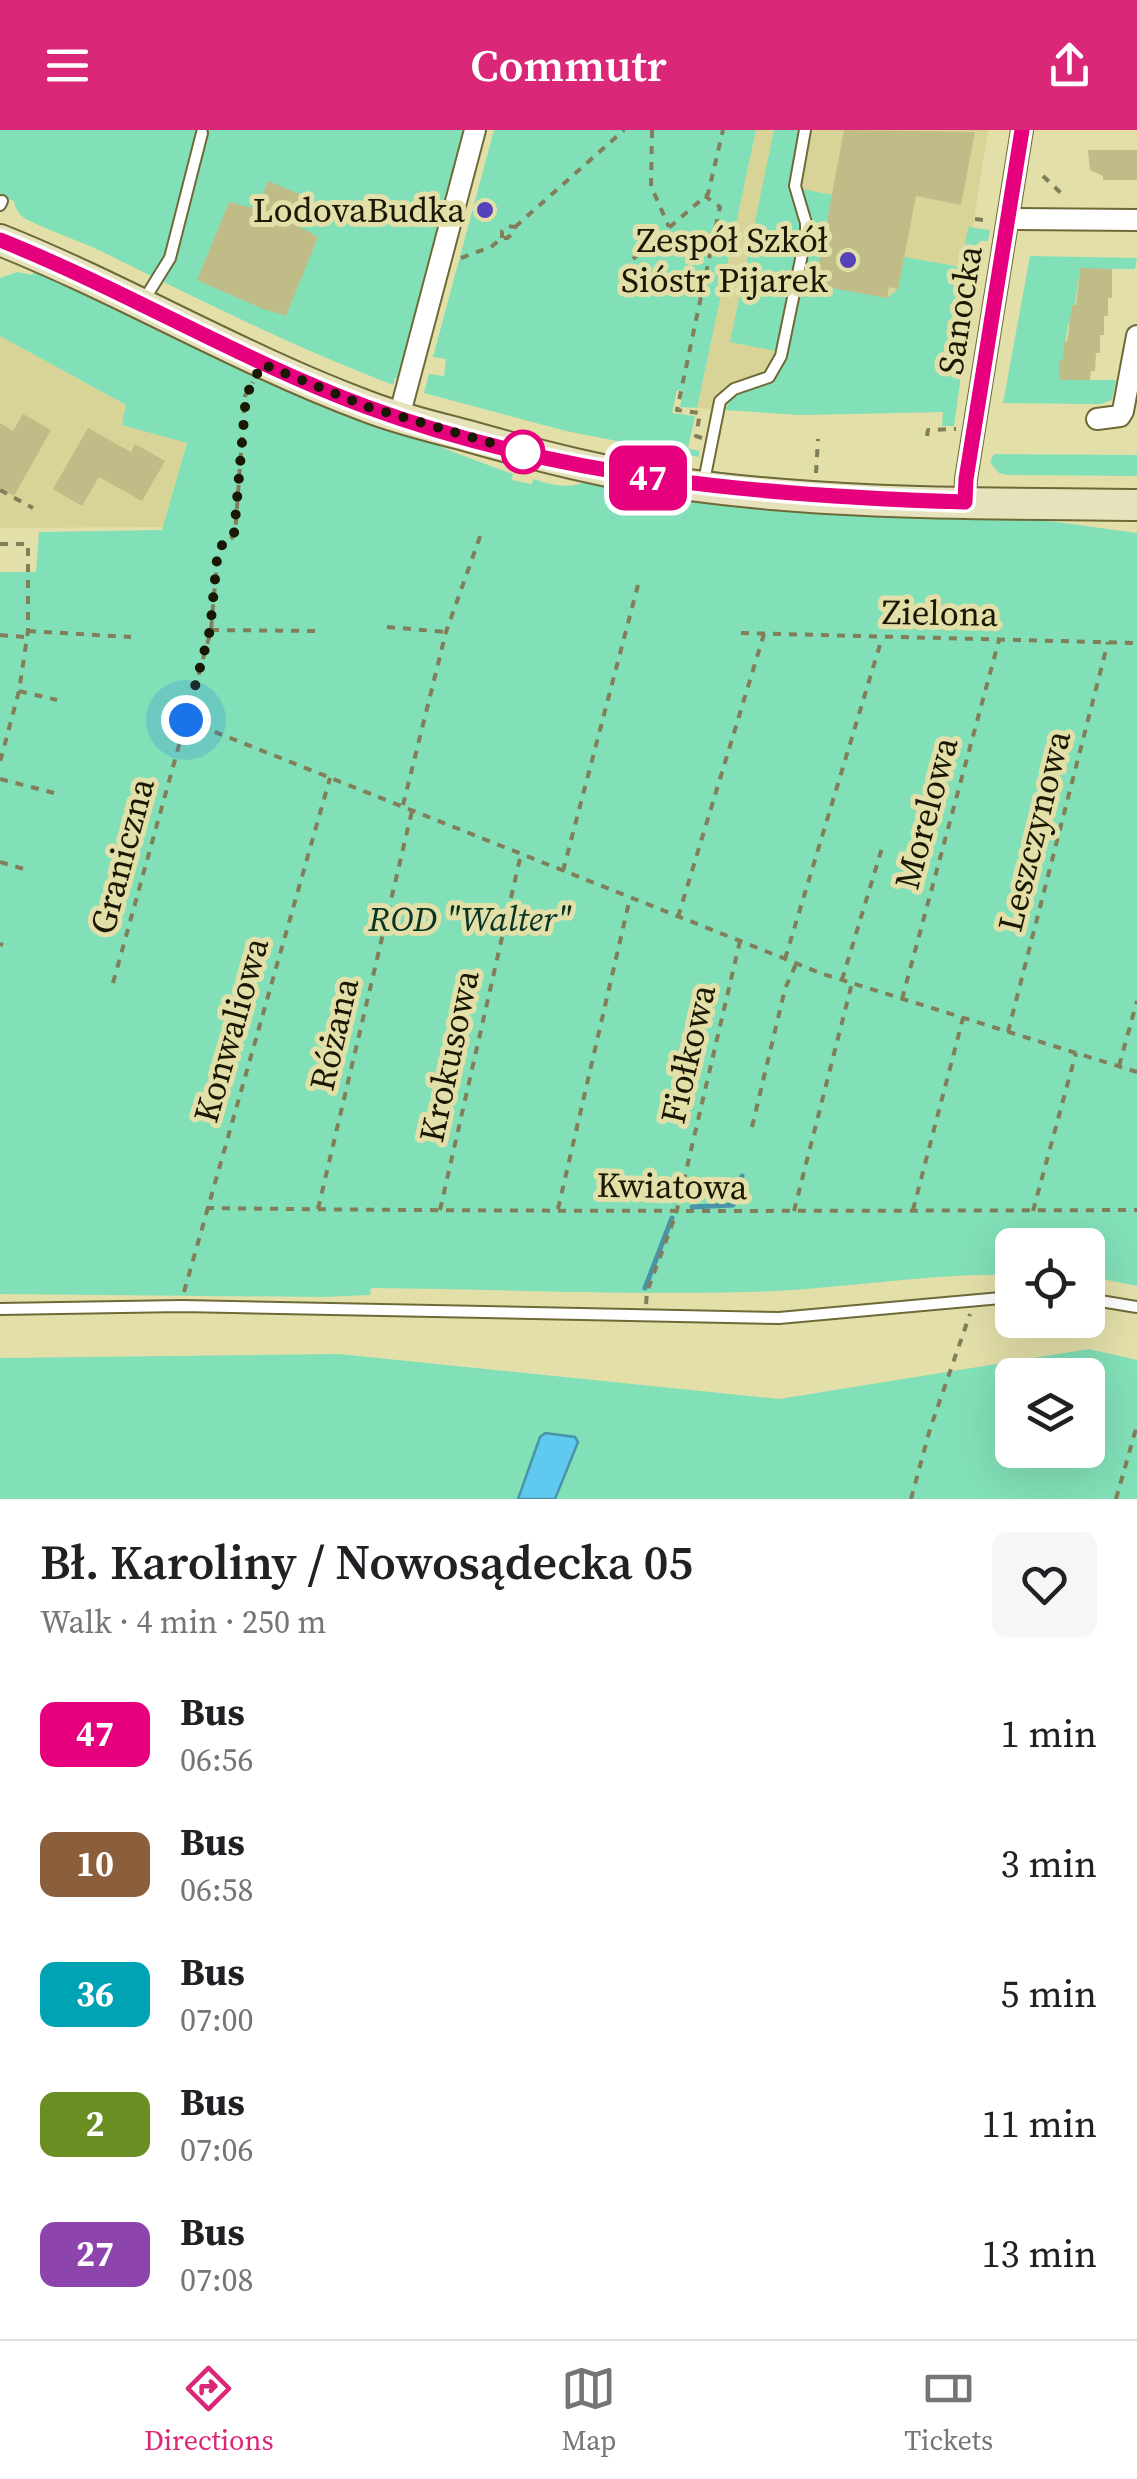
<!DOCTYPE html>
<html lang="en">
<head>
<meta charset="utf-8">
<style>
	body { margin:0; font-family:"Source Serif 4",serif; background:#f6f6f6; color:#202124; height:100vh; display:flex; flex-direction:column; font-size:38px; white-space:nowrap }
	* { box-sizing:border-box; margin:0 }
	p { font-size:32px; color:#757577 }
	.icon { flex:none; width:55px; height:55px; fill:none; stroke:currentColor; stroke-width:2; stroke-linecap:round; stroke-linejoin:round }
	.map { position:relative; height:1369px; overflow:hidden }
	.panel { display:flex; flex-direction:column; background:#fff; flex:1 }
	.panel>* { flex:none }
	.badge { padding:0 20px; border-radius:15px; font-size:35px; line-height:65px }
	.controls { position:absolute; left:995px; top:1098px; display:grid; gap:20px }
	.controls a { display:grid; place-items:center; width:110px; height:110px; border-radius:15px; background:#fff; box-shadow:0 10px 40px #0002; font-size:50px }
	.you { position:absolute; width:50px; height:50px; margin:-25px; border:8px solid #fff; border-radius:50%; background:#1a73e8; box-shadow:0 0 0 15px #1a73e833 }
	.map>.badge { position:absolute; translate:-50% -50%; box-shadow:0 0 0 5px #fff }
	.round { display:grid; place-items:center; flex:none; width:105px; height:105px; border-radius:15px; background:#f6f6f6 }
	.overview { display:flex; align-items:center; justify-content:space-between; height:170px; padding:0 40px }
	h1 { font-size:48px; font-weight:600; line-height:75px }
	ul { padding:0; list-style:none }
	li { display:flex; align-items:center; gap:30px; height:130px; padding:0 40px }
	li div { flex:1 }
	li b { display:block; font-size:38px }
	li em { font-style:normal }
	li .badge { min-width:110px; font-weight:700; text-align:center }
	header { display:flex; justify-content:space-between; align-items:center; height:130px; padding:0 40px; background:#db2777; color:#fff; font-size:45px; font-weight:600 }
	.dock { display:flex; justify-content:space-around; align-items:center; height:140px; border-top:2px solid #e0e0e0; background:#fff; font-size:28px; color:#757577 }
	.dock a { display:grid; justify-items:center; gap:5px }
	.dock .on { color:#db2777 }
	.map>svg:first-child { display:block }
</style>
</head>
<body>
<header><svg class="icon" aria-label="menu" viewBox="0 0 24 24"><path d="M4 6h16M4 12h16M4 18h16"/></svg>Commutr<svg class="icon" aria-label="share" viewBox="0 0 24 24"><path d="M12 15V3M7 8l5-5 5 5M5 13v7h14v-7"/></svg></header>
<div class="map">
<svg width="1137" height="1369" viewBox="0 0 1137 1369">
	<rect width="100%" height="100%" fill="#e3dfa9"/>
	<!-- built -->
	<g fill="#d8d497">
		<path d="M756 0H988L944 282 800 285 697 278Z"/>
		<path d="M0 206 127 276 122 295 187 312 163 397 0 398Z"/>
	</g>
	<!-- green -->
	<g fill="#82e0b8" fill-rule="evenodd">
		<path d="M0 0H467L400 248H395L393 255C296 218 204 172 111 126 84 112 53 103 26 89 18 84 16 80 14 71L0 66Z"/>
		<path d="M494 0H756L697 278 680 277 683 261 677 260 672 283 695 286 688 318 699 321V327L566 301 424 263 429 244 444 246 446 229 433 227Z"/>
		<path d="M774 0H800L791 60 799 88 801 108 776 221 730 212Z"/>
		<path d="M802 59 832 65 816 155 887 168 898 159 904 127 961 137 968 97 990 100 988 111H980L954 296H942L943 282 800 285 725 280 732 267 773 250 785 233 812 110V92Z"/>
		<path d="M1030 126 1137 128 1135 139H1080L1072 193 1068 194 1063 230 1059 231V250H1116L1112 270 1101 274 1003 273Z"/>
		<path d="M36 138 453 322 513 344 512 350 531 354 534 349C554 357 573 359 593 349L1019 387 1137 403V1156L1088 1146V1115H1012V1145C933 1143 855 1157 776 1161 641 1166 506 1159 371 1158L370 1165 323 1167 0 1164V442H36L39 402 162 400 187 313 122 295 126 275 0 206V148L17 142 32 145Z"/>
		<path d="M994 324 1137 325V346L1007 345 999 343 990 332Z"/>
		<path d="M1089 1219 1137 1230V1369H0V1228L339 1224 779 1269ZM1012 1245H1088V1320H1012Z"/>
	</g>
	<!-- water -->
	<path fill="#5fc9ef" stroke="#4a94a8" stroke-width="2.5" d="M545 1303 575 1307 578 1312 555 1369H518L540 1307Z"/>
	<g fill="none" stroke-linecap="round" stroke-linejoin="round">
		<!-- stream -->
		<g stroke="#4a94a8" stroke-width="5">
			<path d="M692 1077 733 1075 742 1046"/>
			<path d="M645 1158 672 1088"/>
		</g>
	</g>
	<!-- building -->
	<g fill="#c0bc88">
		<path d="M844 0 975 2 961 75 916 66 898 159 889 157 887 168 815 155Z"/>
		<path d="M1088 20H1137V50H1103V46L1090 40Z"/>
		<path d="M268 51 302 65 291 92 318 107 286 186 263 179 197 150 229 72 257 79Z"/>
		<path d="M1080 138 1112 139V168H1108V186H1104V205H1100V223H1096L1095 241H1091L1090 250H1059V230H1063L1064 212H1067L1072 175H1076Z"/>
		<path d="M23 284 51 300 14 366 0 358V293L13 301Z"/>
		<path d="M88 298 131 322 135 314 165 331 142 371 99 347 82 376 53 359Z"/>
	</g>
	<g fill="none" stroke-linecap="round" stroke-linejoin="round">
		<defs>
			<g id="lane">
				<path d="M0 75 2 71"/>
				<path d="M144 170 170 128 202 3"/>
				<path d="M704 351 720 271 734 259 769 247 781 226 806 105V93L795 56 805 0"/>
				<path d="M1088 1169 1137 1177"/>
				<path d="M0 1179 182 1176 779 1188 1012 1167"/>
			</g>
			<g id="street">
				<path d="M1008 89 1137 90"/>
				<path d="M399 287 475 0"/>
				<path d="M1097 289 1120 286 1123 281 1137 206"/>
				<path d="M965 371 966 349 1022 0"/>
			</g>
			<path id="secondary" d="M0 110C125 160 240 229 366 276 399 289 434 297 468 306 539 326 609 344 682 354 832 375 986 373 1137 375"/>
		</defs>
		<!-- lane casing -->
		<use href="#lane" stroke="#6e6a38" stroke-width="14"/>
		<!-- street casing -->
		<use href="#street" stroke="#6e6a38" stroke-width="24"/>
		<!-- secondary casing -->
		<use href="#secondary" stroke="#6e6a38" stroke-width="34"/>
		<!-- path -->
		<g stroke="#817e59" stroke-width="4" stroke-dasharray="8 8" stroke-linecap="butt">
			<path d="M652 0 651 56 669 97"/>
			<path d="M1043 46 1064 66"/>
			<path d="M975 89 990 91"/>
			<path d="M515 97 624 0"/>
			<path d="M461 128 491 117 502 108H507L514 103 515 97 508 96 502 101V108"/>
			<path d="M633 129 708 64 723 0"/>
			<path d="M927 306 928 300 956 299"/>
			<path d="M702 308 696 306 700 283 677 280 720 77 705 66"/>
			<path d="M816 343 818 309"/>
			<path d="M0 360 33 378"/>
			<path d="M0 414H28V501L19 561 0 632"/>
			<path d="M387 497 446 502"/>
			<path d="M211 500 320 501"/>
			<path d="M28 501 131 507"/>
			<path d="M741 503 1137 513"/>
			<path d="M0 505 25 507"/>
			<path d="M19 561 57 570"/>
			<path d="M185 590 823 844 1137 942"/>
			<path d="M0 649 54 663"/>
			<path d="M403 675 446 502 482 401"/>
			<path d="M0 732 24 739"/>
			<path d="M563 741 638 455"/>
			<path d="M678 787 764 504"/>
			<path d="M0 814 3 815"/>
			<path d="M785 829 882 508"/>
			<path d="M842 850 882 718"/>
			<path d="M113 853 211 500 218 419 235 405 245 266 253 252"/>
			<path d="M902 869 999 510"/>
			<path d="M1008 902 1108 512"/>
			<path d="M1119 936 1137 871"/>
			<path d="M752 997 785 859 796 834"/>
			<path d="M206 1078C516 1082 826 1081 1137 1080"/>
			<path d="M318 1079 412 681"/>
			<path d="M558 1079 630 768"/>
			<path d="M440 1080 521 724"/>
			<path d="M913 1080 963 888"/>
			<path d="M794 1081 852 853"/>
			<path d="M1033 1081 1076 923"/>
			<path d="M184 1162 330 648"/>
			<path d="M646 1174 647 1162 676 1084 740 811"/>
			<path d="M911 1369 930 1299 970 1184"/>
			<path d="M1116 1369 1137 1295"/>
		</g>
		<!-- lane -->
		<use href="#lane" stroke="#fff" stroke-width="10"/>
		<!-- street -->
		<use href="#street" stroke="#fff" stroke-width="20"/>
		<!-- secondary -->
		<use href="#secondary" stroke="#e6e3bc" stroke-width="30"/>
	</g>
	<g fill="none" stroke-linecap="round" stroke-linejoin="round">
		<defs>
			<path id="line" d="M0 110C125 160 240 230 367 277 561 348 760 366 965 372L966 349 1022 0"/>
		</defs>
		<!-- line casing -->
		<use href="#line" stroke="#fff" stroke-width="22"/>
		<!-- line -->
		<use href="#line" stroke="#e6007e" stroke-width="15"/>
		<!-- walk -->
		<path stroke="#1a1804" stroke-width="10" stroke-dasharray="0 18" d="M186 590 210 500 218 419 234 404 246 266 262 234 368 277 536 326 523 322"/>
	</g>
	<!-- markers -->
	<g fill="#5643bb" stroke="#e3dfa9" stroke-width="4">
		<circle cx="485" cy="80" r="10"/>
		<circle cx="848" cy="130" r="10"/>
	</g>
	<circle fill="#fff" stroke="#e6007e" stroke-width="5" cx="523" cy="322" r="20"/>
	<g text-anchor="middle" stroke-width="10" stroke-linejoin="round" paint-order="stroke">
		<!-- poi labels -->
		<g font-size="35" fill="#1a1804" stroke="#e3dfa9" text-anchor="end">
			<text x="465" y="92">LodovaBudka</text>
			<text x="828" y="122">Zespół Szkół<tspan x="828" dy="40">Sióstr Pijarek</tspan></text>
		</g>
		<!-- street labels -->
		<g font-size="35" fill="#1a1804" stroke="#e3dfa9">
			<text transform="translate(960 180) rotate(-81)" y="12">Sanocka</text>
			<text transform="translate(940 483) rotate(1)" y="12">Zielona</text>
			<text transform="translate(926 683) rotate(-75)" y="12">Morelowa</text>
			<text transform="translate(1034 701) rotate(-76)" y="12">Leszczynowa</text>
			<text transform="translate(122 726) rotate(-75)" y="12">Graniczna</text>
			<text transform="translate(231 900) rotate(-74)" y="12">Konwaliowa</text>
			<text transform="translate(334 904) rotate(-77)" y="12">Różana</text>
			<text transform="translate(688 924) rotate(-77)" y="12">Fiołkowa</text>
			<text transform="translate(449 926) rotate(-78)" y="12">Krokusowa</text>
			<text transform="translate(672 1056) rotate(1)" y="12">Kwiatowa</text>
		</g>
		<!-- park labels -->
		<g font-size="35" font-style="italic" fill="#073525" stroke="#e3dfa9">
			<text x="470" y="801">ROD "Walter"</text>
		</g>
	</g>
</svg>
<div class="controls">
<a><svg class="icon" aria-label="locate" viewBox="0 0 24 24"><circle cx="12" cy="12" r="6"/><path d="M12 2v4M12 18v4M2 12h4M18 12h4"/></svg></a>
<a><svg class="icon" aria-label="layers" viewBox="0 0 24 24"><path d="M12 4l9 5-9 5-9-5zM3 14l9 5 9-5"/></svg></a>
</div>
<div class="you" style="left:186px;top:590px"></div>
<b class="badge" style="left:648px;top:348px;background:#e6007e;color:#fff">47</b>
</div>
<section class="panel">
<div class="overview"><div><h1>Bł. Karoliny / Nowosądecka 05</h1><p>Walk · 4 min · 250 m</p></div><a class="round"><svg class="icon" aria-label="heart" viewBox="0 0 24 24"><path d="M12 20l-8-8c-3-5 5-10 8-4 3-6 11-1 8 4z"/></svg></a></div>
<ul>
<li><span class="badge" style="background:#e6007e;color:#fff">47</span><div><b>Bus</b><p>06:56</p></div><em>1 min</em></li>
<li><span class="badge" style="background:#8b5e3c;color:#fff">10</span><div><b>Bus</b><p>06:58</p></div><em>3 min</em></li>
<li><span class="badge" style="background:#00a3b4;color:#fff">36</span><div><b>Bus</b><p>07:00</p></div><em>5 min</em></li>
<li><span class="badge" style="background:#6b8e23;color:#fff">2</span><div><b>Bus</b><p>07:06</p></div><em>11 min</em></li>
<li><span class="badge" style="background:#8e44ad;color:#fff">27</span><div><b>Bus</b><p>07:08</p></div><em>13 min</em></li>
</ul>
</section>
<nav class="dock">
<a class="on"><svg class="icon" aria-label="directions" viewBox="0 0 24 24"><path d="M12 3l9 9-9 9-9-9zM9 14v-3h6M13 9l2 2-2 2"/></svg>Directions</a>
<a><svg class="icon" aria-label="map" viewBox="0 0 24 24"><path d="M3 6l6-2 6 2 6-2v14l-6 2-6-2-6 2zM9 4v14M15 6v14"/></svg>Map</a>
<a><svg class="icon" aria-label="tickets" viewBox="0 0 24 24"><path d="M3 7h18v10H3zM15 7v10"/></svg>Tickets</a>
</nav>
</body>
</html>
